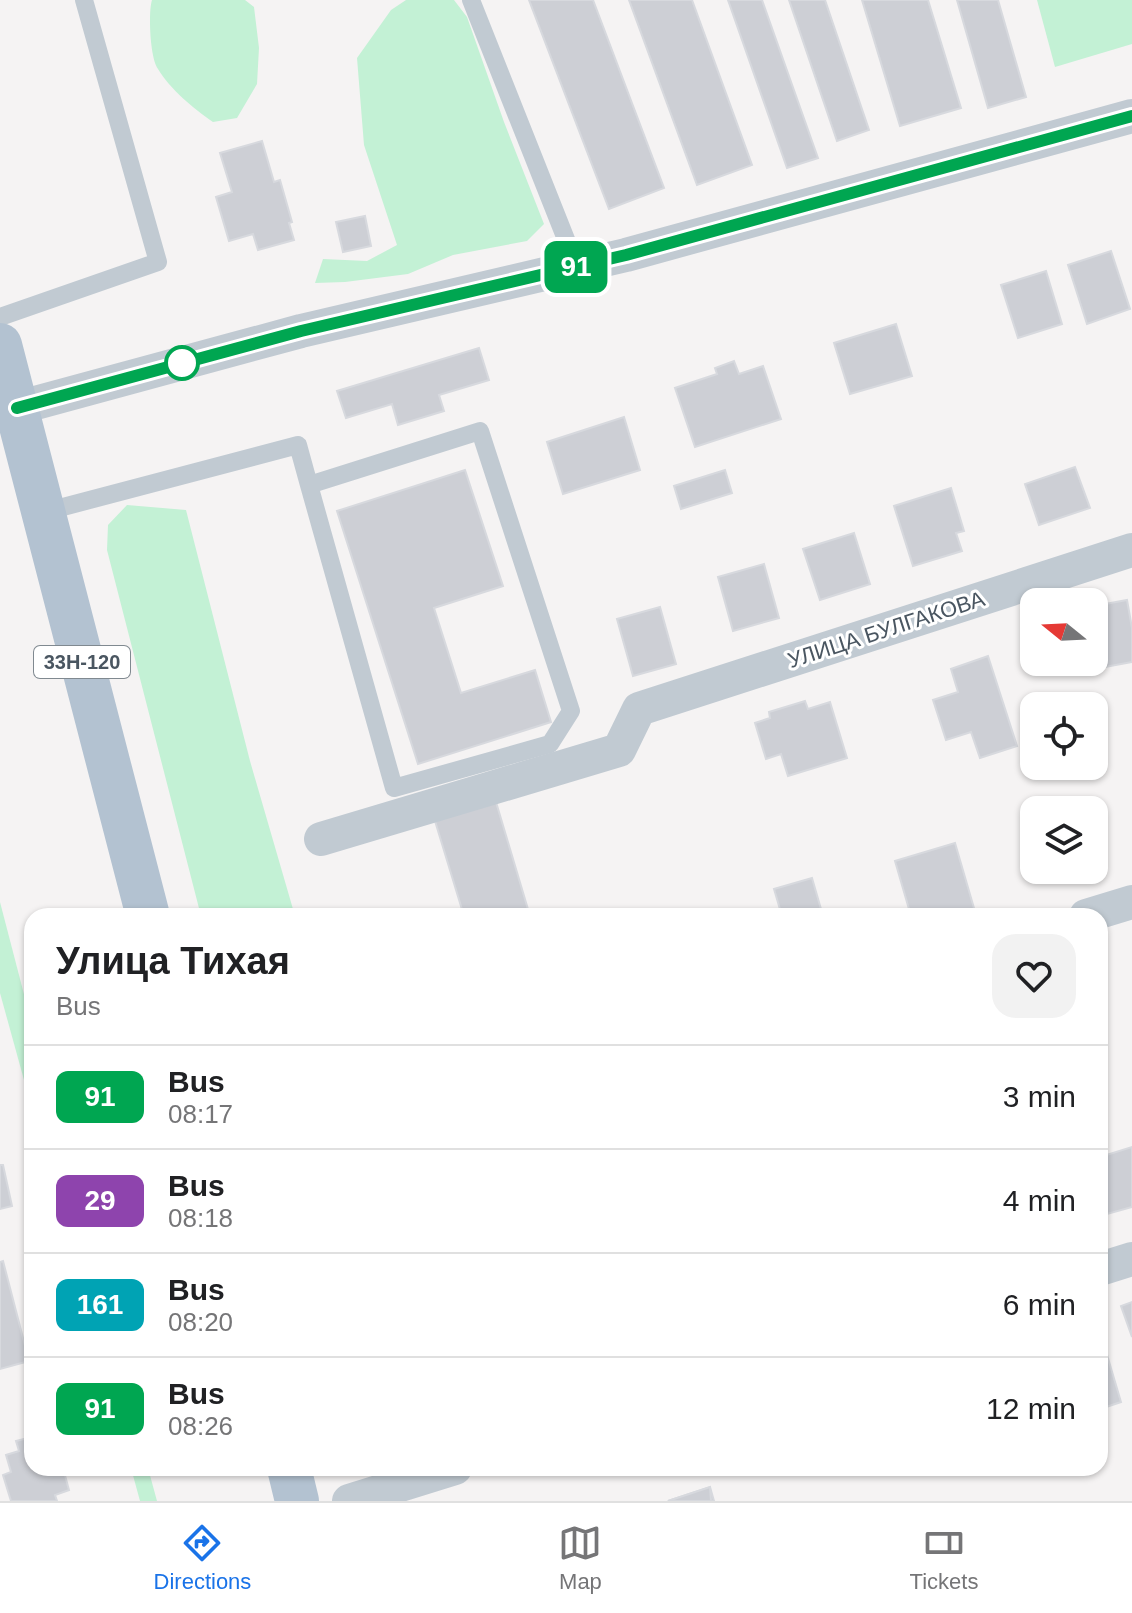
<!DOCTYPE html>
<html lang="en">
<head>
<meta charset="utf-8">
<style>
	body { margin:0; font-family:Helvetica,sans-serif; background:#f2f2f2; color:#202124; height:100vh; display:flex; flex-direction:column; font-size:30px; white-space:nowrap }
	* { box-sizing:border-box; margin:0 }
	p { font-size:26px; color:#757577 }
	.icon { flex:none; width:44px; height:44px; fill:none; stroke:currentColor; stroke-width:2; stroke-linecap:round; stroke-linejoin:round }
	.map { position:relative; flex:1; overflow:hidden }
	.side { position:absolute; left:24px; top:908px; width:1084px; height:568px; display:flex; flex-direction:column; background:#fff; border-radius:24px; box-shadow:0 2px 6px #0004 }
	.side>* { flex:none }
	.badge { padding:0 16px; border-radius:12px; font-size:28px; line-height:52px }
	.needle { width:52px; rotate:288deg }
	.fabs { position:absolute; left:1020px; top:588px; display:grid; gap:16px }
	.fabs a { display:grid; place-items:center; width:88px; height:88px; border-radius:16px; background:#fff; box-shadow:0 2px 6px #0004; font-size:40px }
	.map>.badge { position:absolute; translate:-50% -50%; box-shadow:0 0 0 4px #fff }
	.round { display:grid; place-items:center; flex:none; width:84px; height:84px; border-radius:24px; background:#f2f2f2 }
	.summary { display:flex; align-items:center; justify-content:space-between; height:136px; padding:0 32px }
	h1 { font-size:38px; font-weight:700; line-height:60px }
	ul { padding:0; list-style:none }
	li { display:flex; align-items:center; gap:24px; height:104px; padding:0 32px; border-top:2px solid #e0e0e0 }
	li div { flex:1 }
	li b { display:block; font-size:30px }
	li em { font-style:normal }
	li .badge { min-width:88px; font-weight:700; text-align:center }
	.tab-bar { display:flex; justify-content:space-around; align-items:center; height:112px; border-top:2px solid #e0e0e0; background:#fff; font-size:22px; color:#757577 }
	.tab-bar a { display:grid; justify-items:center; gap:4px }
	.tab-bar .on { color:#1a73e8 }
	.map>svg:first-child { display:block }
</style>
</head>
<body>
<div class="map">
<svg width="1132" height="1501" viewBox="0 0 1132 1501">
	<rect width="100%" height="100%" fill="#f5f3f3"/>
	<!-- green -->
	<g fill="#c3f1d5">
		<path d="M152 0H245L254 7 259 48 257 84 237 118 213 122C194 109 170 89 158 69 150 57 148 13 152 0Z"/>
		<path d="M406 0H454L467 17 504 122 544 224 527 241 453 255 408 274 345 282 315 283 323 259 367 261 397 245 364 145 357 58 391 10Z"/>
		<path d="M1037 0H1132V44L1055 67Z"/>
		<path d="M127 505 186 510 250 761 295 916H201L107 550 108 525Z"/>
		<path d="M0 902 32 1025V1109L0 993Z"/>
		<path d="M131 1468H148L157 1501H140Z"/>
	</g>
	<!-- building -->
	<g fill="#cdcfd5" stroke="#d7d9de" stroke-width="2">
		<path d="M529 0H593L664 188 609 209Z"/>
		<path d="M629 0H692L752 165 697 185Z"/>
		<path d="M728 0H762L818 158 787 168Z"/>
		<path d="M789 0H825L869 130 837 141Z"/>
		<path d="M862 0H928L961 108 900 126Z"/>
		<path d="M957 0H998L1026 97 988 108Z"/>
		<path d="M262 141 274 182 280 180 292 222 289 223 294 240 258 250 253 234 229 241 216 197 232 192 220 153Z"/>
		<path d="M365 216 371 246 343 252 336 222Z"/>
		<path d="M1111 251 1130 309 1087 324 1068 265Z"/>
		<path d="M1046 271 1062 324 1018 338 1001 285Z"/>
		<path d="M896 324 912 376 850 394 834 343Z"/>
		<path d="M479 348 489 380 439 395 444 411 398 425 392 404 346 418 337 391Z"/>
		<path d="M734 361 739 374 763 366 781 419 695 447 675 388 717 374 715 368Z"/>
		<path d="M624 417 640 470 563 494 547 442Z"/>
		<path d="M1075 467 1090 508 1039 525 1025 484Z"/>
		<path d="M465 470 503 586 434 608 461 693 535 670 551 722 418 764 337 511Z"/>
		<path d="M725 470 732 493 681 509 674 486Z"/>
		<path d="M951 488 964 531 956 533 962 551 913 566 894 506Z"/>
		<path d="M854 533 870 584 820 600 803 549Z"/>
		<path d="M764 564 779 618 733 631 718 577Z"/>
		<path d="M1127 600 1132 628V662L1094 669V606Z"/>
		<path d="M660 607 676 664 633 676 617 619Z"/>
		<path d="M988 656 1017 746 980 758 971 732 946 740 933 700 958 692 951 669Z"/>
		<path d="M805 701 808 709 830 702 847 758 788 776 781 754 766 759 755 723 770 718 769 712Z"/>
		<path d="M496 802 530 916H464L435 821Z"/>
		<path d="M955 843 976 915 911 916 895 861Z"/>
		<path d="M812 878 823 916H782L774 889Z"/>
		<path d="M1132 1147V1207L1100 1216V1157Z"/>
		<path d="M0 1165H3L12 1206 0 1209Z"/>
		<path d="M3 1261 29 1361 0 1369V1262Z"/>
		<path d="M1132 1302V1337L1121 1306Z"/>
		<path d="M1100 1331 1121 1402 1100 1409Z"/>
		<path d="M32 1437V1468H63L69 1490 55 1495 57 1501H11L3 1475 11 1472 6 1455 19 1451 16 1441Z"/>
		<path d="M710 1487 714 1501H668Z"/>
		<path d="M710 1487 711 1501H668Z"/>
	</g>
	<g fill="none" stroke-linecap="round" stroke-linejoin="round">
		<!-- lane -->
		<g stroke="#c1cad2" stroke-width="18">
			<path d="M471 0 577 267"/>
			<path d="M0 317 158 262 84 0"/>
			<path d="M44 512 298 445 309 485 394 788 550 744 571 711 480 431 309 485"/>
		</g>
		<!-- street -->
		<g stroke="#c1cad2" stroke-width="34">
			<path d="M17 408 301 331 626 255 1132 116"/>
			<path d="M321 839 619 750 639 709 1132 550"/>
			<path d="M1086 916 1132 902"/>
			<path d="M1100 1269 1132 1259"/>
			<path d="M349 1501 455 1468"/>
		</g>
		<!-- primary -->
		<g stroke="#b3c2d1" stroke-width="44">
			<path d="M0 345 148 916"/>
			<path d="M289 1468 297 1501"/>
		</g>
	</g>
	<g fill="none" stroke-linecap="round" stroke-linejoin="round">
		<defs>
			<path id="line" d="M17 408 301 331 626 255 1132 116"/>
		</defs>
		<!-- line casing -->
		<use href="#line" stroke="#fff" stroke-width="18"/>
		<!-- line -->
		<use href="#line" stroke="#00a651" stroke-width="12"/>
	</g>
	<!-- markers -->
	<circle fill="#fff" stroke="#00a651" stroke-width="4" cx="182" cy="363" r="16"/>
	<g text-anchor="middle" stroke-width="6" stroke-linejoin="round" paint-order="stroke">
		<!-- shield labels -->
		<rect fill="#fff" stroke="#808990" stroke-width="2" x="34" y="646" width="96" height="32" rx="6"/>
		<g font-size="20" font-weight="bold" fill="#4a5661">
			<text x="82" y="669">33Н-120</text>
		</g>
		<!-- street labels -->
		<g font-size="22" fill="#4a5661" stroke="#fff">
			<text transform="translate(886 629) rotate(-18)" y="8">УЛИЦА БУЛГАКОВА</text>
		</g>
	</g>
</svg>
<div class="fabs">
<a><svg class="needle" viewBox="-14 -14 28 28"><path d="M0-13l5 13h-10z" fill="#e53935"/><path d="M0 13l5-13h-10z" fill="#757577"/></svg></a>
<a><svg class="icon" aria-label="locate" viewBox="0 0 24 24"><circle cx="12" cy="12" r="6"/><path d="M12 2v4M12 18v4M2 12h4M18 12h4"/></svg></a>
<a><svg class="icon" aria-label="layers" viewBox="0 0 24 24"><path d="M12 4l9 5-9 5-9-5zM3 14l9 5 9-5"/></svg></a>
</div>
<b class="badge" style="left:576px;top:267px;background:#00a651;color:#fff">91</b>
<section class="side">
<div class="summary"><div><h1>Улица Тихая</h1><p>Bus</p></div><a class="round"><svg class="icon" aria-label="heart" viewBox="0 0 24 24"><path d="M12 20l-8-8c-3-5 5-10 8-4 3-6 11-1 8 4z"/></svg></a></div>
<ul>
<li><span class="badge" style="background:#00a651;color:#fff">91</span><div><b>Bus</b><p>08:17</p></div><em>3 min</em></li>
<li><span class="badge" style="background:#8e44ad;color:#fff">29</span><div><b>Bus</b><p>08:18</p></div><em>4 min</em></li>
<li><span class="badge" style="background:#00a3b4;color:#fff">161</span><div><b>Bus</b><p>08:20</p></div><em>6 min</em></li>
<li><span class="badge" style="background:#00a651;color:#fff">91</span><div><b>Bus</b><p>08:26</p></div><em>12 min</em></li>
</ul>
</section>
</div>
<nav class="tab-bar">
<a class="on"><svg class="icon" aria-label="directions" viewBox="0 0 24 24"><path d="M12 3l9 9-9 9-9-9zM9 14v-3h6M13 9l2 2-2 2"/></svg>Directions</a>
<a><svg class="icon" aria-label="map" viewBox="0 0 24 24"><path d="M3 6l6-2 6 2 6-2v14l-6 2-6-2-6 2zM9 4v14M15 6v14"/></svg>Map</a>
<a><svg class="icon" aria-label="tickets" viewBox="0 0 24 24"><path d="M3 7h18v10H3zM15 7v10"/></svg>Tickets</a>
</nav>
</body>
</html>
